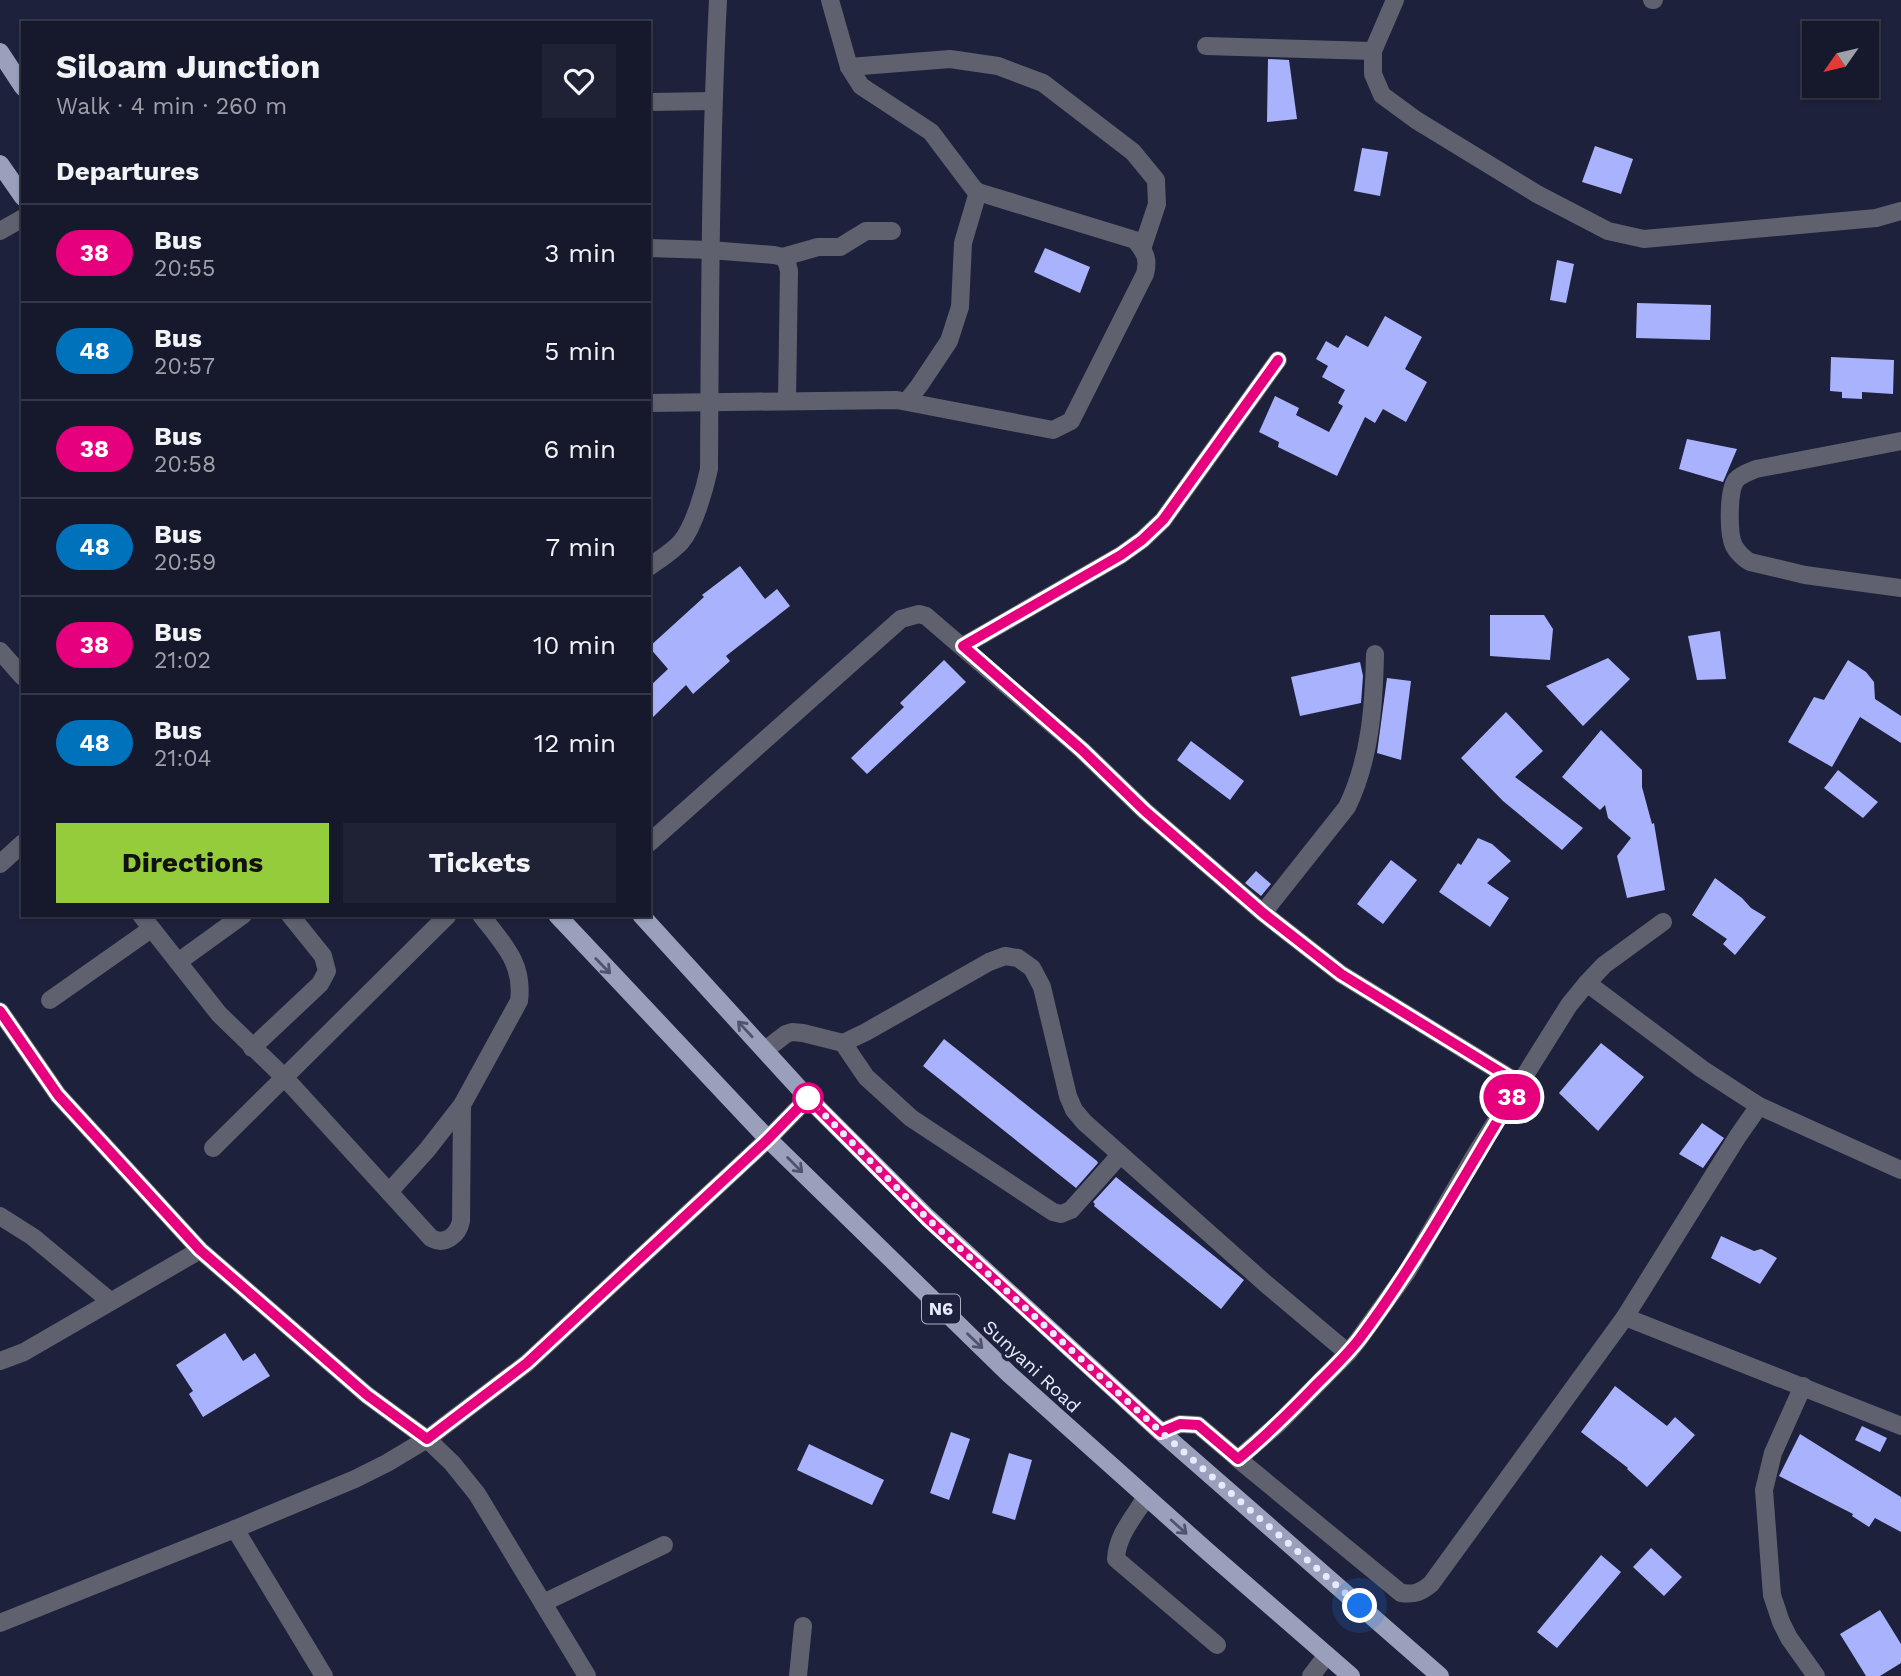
<!DOCTYPE html>
<html lang="en">
<head>
<meta charset="utf-8">
<style>
	body { margin:0; font-family:"Work Sans",sans-serif; background:#1f2234; color:#f1f3f6; height:100vh; display:flex; flex-direction:column; font-size:26px; white-space:nowrap }
	* { box-sizing:border-box; margin:0 }
	p { font-size:23px; color:#9ea0a9 }
	.icon { flex:none; width:38px; height:38px; fill:none; stroke:currentColor; stroke-width:2; stroke-linecap:round; stroke-linejoin:round }
	.map { position:relative; flex:1; overflow:hidden }
	.side { position:absolute; left:21px; top:21px; width:630px; height:896px; display:flex; flex-direction:column; background:#16192c; border-radius:0px; box-shadow:0 2px 5px #0004,0 0 0 2px #353848 }
	.side>* { flex:none }
	.badge { padding:0 14px; border-radius:23px; font-size:24px; line-height:46px }
	.needle { width:46px; rotate:236deg }
	.tools { position:absolute; left:1802px; top:21px; display:grid; gap:14px }
	.tools a { display:grid; place-items:center; width:77px; height:77px; border-radius:0px; background:#16192c; box-shadow:0 2px 5px #0004,0 0 0 2px #353848; font-size:35px }
	.you { position:absolute; width:35px; height:35px; margin:-18px; border:5px solid #fff; border-radius:50%; background:#1a73e8; box-shadow:0 0 0 10px #1a73e833 }
	.map>.badge { position:absolute; translate:-50% -50%; box-shadow:0 0 0 4px #fff }
	h2 { padding:0 35px; font-size:26px; line-height:63px }
	.round { display:grid; place-items:center; flex:none; width:74px; height:74px; border-radius:0px; background:#1f2234 }
	.overview { display:flex; align-items:center; justify-content:space-between; height:119px; padding:0 35px }
	h1 { font-size:33px; font-weight:700; line-height:52px }
	.action { display:flex; gap:14px; margin-top:auto; padding:14px 35px }
	.action a { flex:1; height:80px; border-radius:0px; background:#95cc3b; color:#111; font-size:28px; font-weight:700; line-height:80px; text-align:center }
	.action a+a { background:#1f2234; color:#f1f3f6 }
	ul { padding:0; list-style:none }
	li { display:flex; align-items:center; gap:21px; height:98px; padding:0 35px; border-top:2px solid #353848 }
	li div { flex:1 }
	li b { display:block; font-size:26px }
	li em { font-style:normal }
	li .badge { min-width:77px; font-weight:700; text-align:center }
	.map>svg:first-child { display:block }
</style>
</head>
<body>
<div class="map">
<svg width="1901" height="1676" viewBox="0 0 1901 1676">
	<rect width="100%" height="100%" fill="#1e213b"/>
	<!-- building -->
	<g fill="#a9b2fd">
		<path d="M1268 59 1289 60 1297 119 1267 122Z"/>
		<path d="M1595 146 1633 159 1621 194 1582 182Z"/>
		<path d="M1362 148 1388 152 1380 196 1354 191Z"/>
		<path d="M1045 248 1090 267 1080 293 1034 272Z"/>
		<path d="M1557 260 1574 264 1566 303 1550 300Z"/>
		<path d="M1637 303 1711 305 1710 340 1636 338Z"/>
		<path d="M1385 316 1422 337 1405 369 1427 382 1406 422 1383 409 1375 423 1365 417 1337 476 1278 447 1279 442 1259 432 1275 396 1299 408 1296 415 1329 432 1343 406 1338 403 1345 390 1322 377 1328 366 1316 359 1326 341 1338 348 1346 335 1368 347Z"/>
		<path d="M1831 357 1894 360 1893 394 1862 392V399L1842 398V392L1830 391Z"/>
		<path d="M1687 439 1737 449 1723 482 1679 469Z"/>
		<path d="M740 566 765 599 777 589 790 606 726 656 730 661 693 694 686 685 649 721V687L668 669 649 647 704 597 702 595Z"/>
		<path d="M1490 615H1544L1553 629 1550 660 1490 656Z"/>
		<path d="M1720 631 1726 679 1697 680 1688 636Z"/>
		<path d="M1608 658 1630 679 1583 726 1546 686Z"/>
		<path d="M944 660 966 682 867 774 851 758 904 707 900 703Z"/>
		<path d="M1848 660 1866 672 1874 682 1875 699 1901 716V743L1860 717 1832 767 1788 742 1814 697 1824 700Z"/>
		<path d="M1360 662 1363 676 1361 703 1300 716 1291 677Z"/>
		<path d="M1387 678 1411 681 1401 760 1377 753Z"/>
		<path d="M1506 712 1543 751 1515 777 1583 828 1562 850 1503 801 1461 758Z"/>
		<path d="M1601 730 1642 770V787L1652 824 1654 823 1665 890 1627 898 1617 856 1631 838 1608 818 1605 805 1600 810 1562 777Z"/>
		<path d="M1191 741 1244 781 1230 800 1177 760Z"/>
		<path d="M1838 770 1878 802 1863 818 1824 788Z"/>
		<path d="M1478 838 1492 844 1511 861 1487 883 1509 898 1490 927 1439 892 1458 863 1461 865Z"/>
		<path d="M1391 860 1417 880 1383 924 1357 904Z"/>
		<path d="M1256 871 1271 884 1261 896 1245 883Z"/>
		<path d="M1715 878 1742 898 1751 908 1766 917 1735 955 1723 944 1727 939 1692 915Z"/>
		<path d="M944 1039 1097 1161 1098 1163 1076 1188 923 1066Z"/>
		<path d="M1601 1043 1644 1077 1598 1131 1559 1093Z"/>
		<path d="M1702 1123 1724 1138 1703 1168 1679 1154Z"/>
		<path d="M1116 1177 1244 1280 1221 1309 1094 1206 1095 1204 1093 1202Z"/>
		<path d="M1721 1236 1754 1251 1761 1249 1777 1258 1760 1284 1711 1258Z"/>
		<path d="M225 1333 243 1361 255 1353 270 1376 203 1417 189 1394 193 1391 176 1365Z"/>
		<path d="M1615 1386 1667 1426 1675 1417 1695 1435 1647 1487 1627 1469 1628 1468 1581 1432Z"/>
		<path d="M1862 1426 1887 1438 1880 1452 1855 1440Z"/>
		<path d="M951 1432 970 1439 949 1500 930 1493Z"/>
		<path d="M1800 1434 1901 1497V1532L1875 1518 1869 1527 1852 1516 1853 1514 1779 1476Z"/>
		<path d="M809 1444 884 1480 872 1505 797 1470Z"/>
		<path d="M1009 1453 1032 1460 1015 1520 992 1513Z"/>
		<path d="M1651 1548 1682 1577 1664 1596 1633 1567Z"/>
		<path d="M1601 1555 1621 1572 1557 1648 1537 1632Z"/>
		<path d="M1880 1610 1901 1644V1663L1880 1676H1866L1840 1634Z"/>
	</g>
	<g fill="none" stroke-linecap="round" stroke-linejoin="round">
		<!-- minor -->
		<g stroke="#5f616f" stroke-width="18">
			<path d="M1395 0 1373 51V74L1382 95 1416 120 1537 194 1608 231 1644 239 1876 218 1901 211"/>
			<path d="M1652 0H1654"/>
			<path d="M1206 46 1373 51"/>
			<path d="M849 67 950 59 998 66 1043 83 1133 152 1156 180 1157 204 1142 249"/>
			<path d="M649 102 713 101"/>
			<path d="M0 231 23 218"/>
			<path d="M649 248 710 250 774 255 783 257 787 263 789 271 787 401"/>
			<path d="M783 257 818 247H840L866 231H892"/>
			<path d="M907 401 919 386 949 341 960 307 963 243 978 192"/>
			<path d="M649 403 897 400 1053 430 1071 421 1145 274C1149 259 1145 252 1135 240L978 192 974 189 931 132 861 86 849 67 830 0"/>
			<path d="M1901 441 1756 469C1749 472 1741 474 1736 480 1728 491 1728 534 1734 546 1738 553 1743 558 1750 562L1805 575 1901 588"/>
			<path d="M649 567C660 559 672 552 681 542 694 527 705 488 709 469 710 312 710 156 718 0"/>
			<path d="M963 646 1121 555 1142 540 1163 520 1278 360"/>
			<path d="M0 651 23 677"/>
			<path d="M649 843 901 619 919 614 926 616 1082 750 1145 811 1263 913 1341 974 1520 1084"/>
			<path d="M0 864 23 843"/>
			<path d="M1263 913 1347 807C1370 760 1374 706 1375 654"/>
			<path d="M141 915 219 1014 285 1078 431 1238C445 1246 458 1235 461 1221L462 1105"/>
			<path d="M178 962 243 915"/>
			<path d="M50 1000 151 929"/>
			<path d="M0 1011 58 1095 200 1250 367 1395 427 1439 452 1463 477 1494 587 1676"/>
			<path d="M843 1043 866 1077 911 1118 1053 1212 1061 1214 1071 1210 1120 1155"/>
			<path d="M252 1048 320 984 327 971 323 956 290 915"/>
			<path d="M765 1050 786 1034 792 1032 803 1033 843 1043 866 1032 989 962 1005 956 1018 958 1032 968 1042 987 1068 1096 1074 1110 1084 1122 1266 1284 1348 1353"/>
			<path d="M1759 1106 1901 1170"/>
			<path d="M213 1148 448 915"/>
			<path d="M389 1192 427 1150 462 1105 519 1001C524 963 503 944 481 915"/>
			<path d="M0 1216 33 1237 110 1301"/>
			<path d="M1625 1317 1901 1426"/>
			<path d="M0 1361 24 1352 200 1250"/>
			<path d="M1803 1386 1773 1453 1764 1490 1772 1595 1781 1622 1789 1638 1816 1676"/>
			<path d="M1161 1432 1180 1424 1198 1425 1238 1459 1279 1423 1348 1353 1359 1339 1407 1272 1475 1155 1569 1005 1587 983 1604 965 1663 922"/>
			<path d="M1238 1459 1401 1593C1415 1595 1421 1592 1431 1584L1625 1317 1738 1136 1759 1106 1702 1069 1587 983"/>
			<path d="M1146 1497C1134 1517 1117 1535 1116 1559L1217 1645"/>
			<path d="M235 1529 324 1676"/>
			<path d="M543 1603 664 1545"/>
			<path d="M0 1623 235 1529 355 1479 387 1463 427 1439 527 1363 768 1139 808 1098"/>
			<path d="M798 1676 803 1626"/>
			<path d="M1311 1676 1327 1655"/>
		</g>
		<!-- major -->
		<g stroke="#9a9fbb" stroke-width="18">
			<path d="M0 52 23 87"/>
			<path d="M0 164 23 197"/>
			<path d="M557 915 768 1139 1009 1374 1207 1551 1351 1676"/>
			<path d="M641 915 808 1098 928 1218 1161 1432 1440 1676"/>
		</g>
	</g>
	<!-- one-way arrows -->
	<defs><path id="oneway-shaft" d="M-6 0H5M1.5-3L5.5 0L1.5 3" fill="none" stroke-width="1.6" stroke-linecap="round" stroke-linejoin="round" transform="scale(1.75)"/></defs>
	<g stroke="#50536e">
		<use href="#oneway-shaft" transform="translate(603 966) rotate(46)"/>
		<use href="#oneway-shaft" transform="translate(745 1029) rotate(-133)"/>
		<use href="#oneway-shaft" transform="translate(795 1165) rotate(45)"/>
		<use href="#oneway-shaft" transform="translate(975 1341) rotate(44)"/>
		<use href="#oneway-shaft" transform="translate(1179 1527) rotate(42)"/>
	</g>
	<g fill="none" stroke-linecap="round" stroke-linejoin="round">
		<defs>
			<path id="line" d="M0 1011 58 1095 200 1250 367 1395 427 1439 527 1363 768 1139 808 1098 928 1219 1161 1432 1180 1424 1198 1425 1238 1459C1266 1436 1291 1411 1316 1385 1331 1370 1347 1355 1360 1338 1420 1258 1467 1169 1520 1084L1341 974 1263 913 1145 811 1082 750 963 646 1121 555 1142 540 1163 520 1278 360"/>
		</defs>
		<!-- line casing -->
		<use href="#line" stroke="#fff" stroke-width="16"/>
		<!-- line -->
		<use href="#line" stroke="#e6007e" stroke-width="10"/>
		<!-- walk -->
		<path stroke="#e7eafc" stroke-width="7" stroke-dasharray="0 12.6" d="M808 1098 928 1219 1161 1432 1360 1606"/>
	</g>
	<!-- markers -->
	<circle fill="#fff" stroke="#e6007e" stroke-width="3.5" cx="808" cy="1098" r="14"/>
	<g text-anchor="middle" stroke-width="7" stroke-linejoin="round" paint-order="stroke">
		<!-- shield labels -->
		<rect fill="#1e213b" stroke="#abaec2" stroke-width="2" x="922" y="1294.5" width="38" height="29" rx="5"/>
		<g font-size="18" font-weight="bold" fill="#e7eafc">
			<text x="941" y="1315">N6</text>
		</g>
		<!-- street labels -->
		<g font-size="19" fill="#e7eafc" stroke="#1e213b">
			<text transform="translate(1032 1366) rotate(43)" y="7">Sunyani Road</text>
		</g>
	</g>
</svg>
<div class="tools">
<a><svg class="needle" viewBox="-14 -14 28 28"><path d="M0-13l5 13h-10z" fill="#e53935"/><path d="M0 13l5-13h-10z" fill="#9ea0a9"/></svg></a>
</div>
<div class="you" style="left:1360px;top:1606px"></div>
<b class="badge" style="left:1512px;top:1097px;background:#e6007e;color:#fff">38</b>
<section class="side">
<div class="overview"><div><h1>Siloam Junction</h1><p>Walk · 4 min · 260 m</p></div><a class="round"><svg class="icon" aria-label="heart" viewBox="0 0 24 24"><path d="M12 20l-8-8c-3-5 5-10 8-4 3-6 11-1 8 4z"/></svg></a></div>
<h2>Departures</h2>
<ul>
<li><span class="badge" style="background:#e6007e;color:#fff">38</span><div><b>Bus</b><p>20:55</p></div><em>3 min</em></li>
<li><span class="badge" style="background:#0072bc;color:#fff">48</span><div><b>Bus</b><p>20:57</p></div><em>5 min</em></li>
<li><span class="badge" style="background:#e6007e;color:#fff">38</span><div><b>Bus</b><p>20:58</p></div><em>6 min</em></li>
<li><span class="badge" style="background:#0072bc;color:#fff">48</span><div><b>Bus</b><p>20:59</p></div><em>7 min</em></li>
<li><span class="badge" style="background:#e6007e;color:#fff">38</span><div><b>Bus</b><p>21:02</p></div><em>10 min</em></li>
<li><span class="badge" style="background:#0072bc;color:#fff">48</span><div><b>Bus</b><p>21:04</p></div><em>12 min</em></li>
</ul>
<div class="action"><a>Directions</a><a>Tickets</a></div>
</section>
</div>
</body>
</html>
